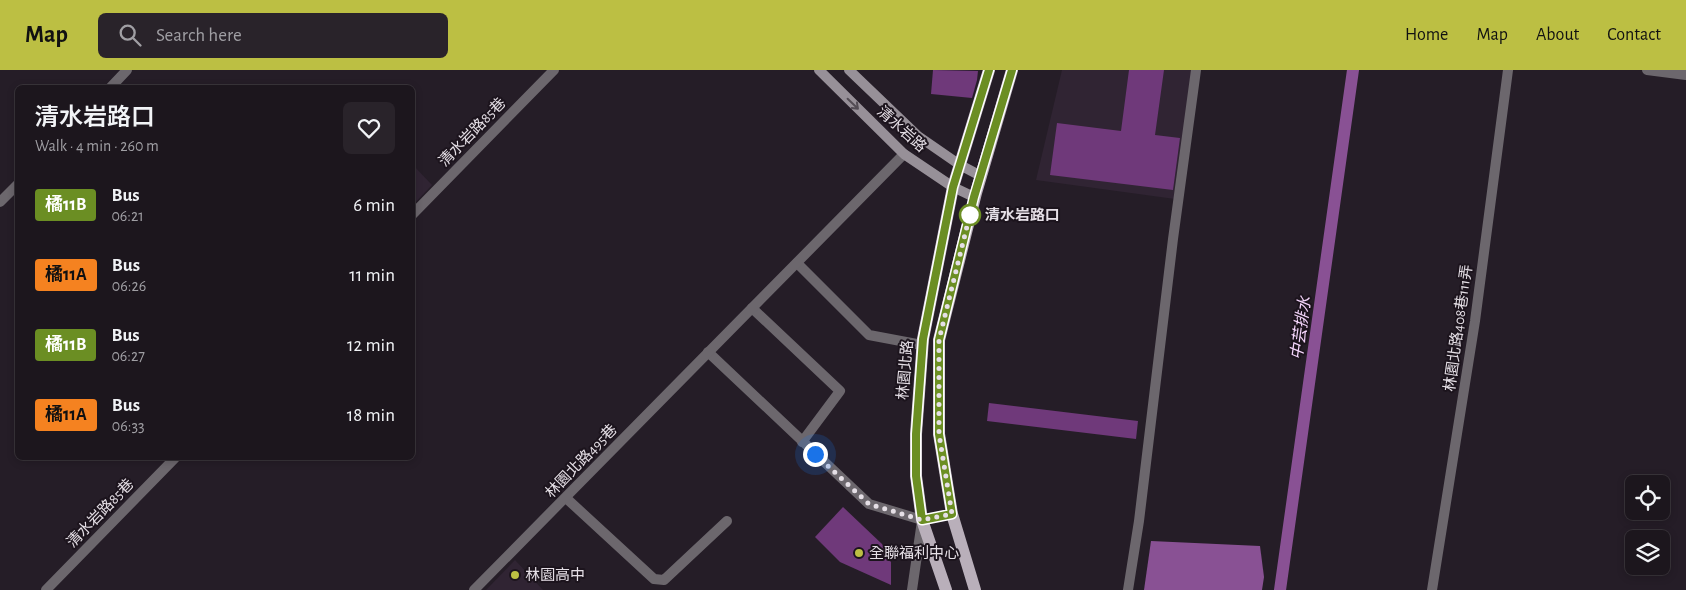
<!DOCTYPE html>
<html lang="en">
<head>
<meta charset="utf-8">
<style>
	body { margin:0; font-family:"Alegreya Sans","Noto Sans TC",sans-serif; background:#29232a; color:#f1f3f6; height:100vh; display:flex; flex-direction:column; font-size:19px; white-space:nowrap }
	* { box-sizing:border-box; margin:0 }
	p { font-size:16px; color:#a09fa4 }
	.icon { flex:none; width:28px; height:28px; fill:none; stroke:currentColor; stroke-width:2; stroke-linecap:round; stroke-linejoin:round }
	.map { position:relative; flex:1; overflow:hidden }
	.sheet { position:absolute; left:15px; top:15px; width:400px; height:375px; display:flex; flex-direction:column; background:#1c161d; border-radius:8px; box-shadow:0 2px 8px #0003,0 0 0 1px #3a353b }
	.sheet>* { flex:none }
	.badge { padding:0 10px; border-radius:4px; font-size:18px; line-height:32px }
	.tools { position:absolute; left:1625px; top:405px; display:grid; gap:10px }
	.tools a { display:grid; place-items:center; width:45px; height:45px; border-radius:8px; background:#1c161d; box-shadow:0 2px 8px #0003,0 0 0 1px #3a353b; font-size:25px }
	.you { position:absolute; width:25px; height:25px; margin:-12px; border:4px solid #fff; border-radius:50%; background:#1a73e8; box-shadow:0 0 0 8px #1a73e833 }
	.map>.badge { position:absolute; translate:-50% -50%; box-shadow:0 0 0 2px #fff }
	.round { display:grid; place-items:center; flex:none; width:52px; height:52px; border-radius:8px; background:#29232a }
	.head { display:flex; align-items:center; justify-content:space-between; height:85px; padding:0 20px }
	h1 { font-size:24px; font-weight:600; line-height:38px }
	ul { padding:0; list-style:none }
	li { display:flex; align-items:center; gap:15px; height:70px; padding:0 20px }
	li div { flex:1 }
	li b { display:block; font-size:19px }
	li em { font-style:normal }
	li .badge { min-width:55px; font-weight:700; text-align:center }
	header { display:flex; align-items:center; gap:30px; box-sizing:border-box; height:70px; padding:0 25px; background:#bcbf43; color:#111 }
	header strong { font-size:24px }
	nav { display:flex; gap:28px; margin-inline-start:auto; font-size:18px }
	.search { width:350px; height:45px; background:#29232a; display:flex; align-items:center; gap:12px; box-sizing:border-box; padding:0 18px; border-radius:8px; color:#a09fa4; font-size:19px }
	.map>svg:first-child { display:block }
</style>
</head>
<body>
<header>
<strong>Map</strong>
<div class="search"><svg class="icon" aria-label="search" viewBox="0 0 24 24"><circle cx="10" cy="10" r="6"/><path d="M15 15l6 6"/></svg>Search here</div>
<nav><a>Home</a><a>Map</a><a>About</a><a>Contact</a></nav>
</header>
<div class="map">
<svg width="1686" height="520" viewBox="0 0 1686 520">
	<rect width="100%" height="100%" fill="#251d27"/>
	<!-- built -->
	<g fill="#302433">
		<path d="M1062 0H1193L1175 129 1036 110Z"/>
		<path d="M413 95 432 115 413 135H412Z"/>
		<path d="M515 490 543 520H486Z"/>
	</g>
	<!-- water -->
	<path fill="#895194" d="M1151 471 1260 476 1264 507 1262 520H1144Z"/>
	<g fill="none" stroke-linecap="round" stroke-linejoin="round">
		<!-- canal -->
		<path stroke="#895194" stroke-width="12" d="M1280 520 1353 0"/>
	</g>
	<!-- building -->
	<g fill="#6f397a">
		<path d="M933 0 978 1 977 10 972 28 931 24Z"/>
		<path d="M1129 0H1164L1155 65 1180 68 1173 120 1050 105 1057 53 1121 61Z"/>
		<path d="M989 333 1138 351 1136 369 987 351Z"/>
		<path d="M843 437 882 474 891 492V515L840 492 815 467Z"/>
	</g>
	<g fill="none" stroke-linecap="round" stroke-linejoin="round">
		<!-- street -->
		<g stroke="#6c676d" stroke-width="10">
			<path d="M1647 0 1686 5"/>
			<path d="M110 18 127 0"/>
			<path d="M0 132 18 114"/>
			<path d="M412 145 554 0"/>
			<path d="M797 193 869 265 922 275"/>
			<path d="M752 238 840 321 802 372"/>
			<path d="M708 282 869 434 922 450 952 444"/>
			<path d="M566 428 654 509 664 510 727 451"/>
			<path d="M46 520 175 388"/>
			<path d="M474 520 904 84"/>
			<path d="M912 520 922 451"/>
			<path d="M1128 520 1139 451 1173 169 1196 0"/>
			<path d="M1432 520 1475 251 1508 0"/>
		</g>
		<!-- secondary -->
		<g stroke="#979098" stroke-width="10">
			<path d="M819 0 904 84 953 117 974 127"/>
			<path d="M849 0 918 66 960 95 981 106"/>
		</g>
		<!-- primary -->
		<g stroke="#b9afba" stroke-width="12">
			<path d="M946 520 922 450 916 406V364L923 269 953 117 989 0"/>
			<path d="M975 520 952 444 939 364V270L976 123 1012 0"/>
		</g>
	</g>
	<!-- one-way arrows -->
	<defs><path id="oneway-shaft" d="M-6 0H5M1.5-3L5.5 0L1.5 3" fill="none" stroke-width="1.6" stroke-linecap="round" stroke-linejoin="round" transform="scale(1.25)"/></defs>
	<use stroke="#534c54" href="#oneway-shaft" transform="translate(853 34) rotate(44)"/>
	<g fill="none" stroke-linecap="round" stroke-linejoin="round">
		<defs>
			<path id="line" d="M989 0 953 117 923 269 916 364V406L922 450 952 444 939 364V270L974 127 1012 0"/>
		</defs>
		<!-- line casing -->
		<use href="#line" stroke="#fff" stroke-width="11"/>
		<!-- line -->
		<use href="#line" stroke="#6b8e23" stroke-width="8"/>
		<!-- walk -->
		<path stroke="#e5dfe6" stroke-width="5" stroke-dasharray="0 9" d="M815 384 869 434 922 450 952 444 939 364V270L970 144V145"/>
	</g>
	<!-- markers -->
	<circle fill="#fff" stroke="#6b8e23" stroke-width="2.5" cx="970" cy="145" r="10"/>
	<g fill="#bcbf43" stroke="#1c141d" stroke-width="2">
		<circle cx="859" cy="483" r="5"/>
		<circle cx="515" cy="505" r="5"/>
	</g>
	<g text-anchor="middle" stroke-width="4" stroke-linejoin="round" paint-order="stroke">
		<!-- street labels -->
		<g font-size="15" fill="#e5dfe6" stroke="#1c141d">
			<text transform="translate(902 59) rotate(42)" y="5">清水岩路</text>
			<text transform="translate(472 62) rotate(-46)" y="5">清水岩路85巷</text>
			<text transform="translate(1458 258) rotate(-82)" y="5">林園北路408巷111弄</text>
			<text transform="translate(905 300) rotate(-85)" y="5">林園北路</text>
			<text transform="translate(581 391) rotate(-46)" y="5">林園北路495巷</text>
			<text transform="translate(100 443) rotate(-46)" y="5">清水岩路85巷</text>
		</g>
		<!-- stop labels -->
		<g font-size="15" font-weight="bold" fill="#e5dfe6" stroke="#1c141d" text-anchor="start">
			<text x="985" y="150">清水岩路口</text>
		</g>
		<!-- poi labels -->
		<g font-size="15" fill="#e5dfe6" stroke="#1c141d" text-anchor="start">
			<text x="869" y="488">全聯福利中心</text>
			<text x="525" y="510">林園高中</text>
		</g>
		<!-- water labels -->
		<g font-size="16" font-style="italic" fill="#f6d7fd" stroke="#1c141d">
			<text transform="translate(1300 258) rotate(-82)" y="6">中芸排水</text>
		</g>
	</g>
</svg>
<div class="tools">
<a><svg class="icon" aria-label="locate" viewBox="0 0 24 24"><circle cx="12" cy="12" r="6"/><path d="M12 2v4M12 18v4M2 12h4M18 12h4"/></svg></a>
<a><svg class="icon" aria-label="layers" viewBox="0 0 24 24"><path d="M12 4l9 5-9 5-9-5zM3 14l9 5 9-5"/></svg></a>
</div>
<div class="you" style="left:815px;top:384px"></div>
<section class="sheet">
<div class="head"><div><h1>清水岩路口</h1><p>Walk · 4 min · 260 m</p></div><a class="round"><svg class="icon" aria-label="heart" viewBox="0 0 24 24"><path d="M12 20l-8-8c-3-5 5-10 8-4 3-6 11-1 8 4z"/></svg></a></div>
<ul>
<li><span class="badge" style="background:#6b8e23;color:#fff">橘11B</span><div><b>Bus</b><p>06:21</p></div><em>6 min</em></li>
<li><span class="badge" style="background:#f58220;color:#111">橘11A</span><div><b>Bus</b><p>06:26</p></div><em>11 min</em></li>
<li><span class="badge" style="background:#6b8e23;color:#fff">橘11B</span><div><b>Bus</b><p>06:27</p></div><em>12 min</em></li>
<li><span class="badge" style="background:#f58220;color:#111">橘11A</span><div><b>Bus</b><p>06:33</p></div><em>18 min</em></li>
</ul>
</section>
</div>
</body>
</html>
